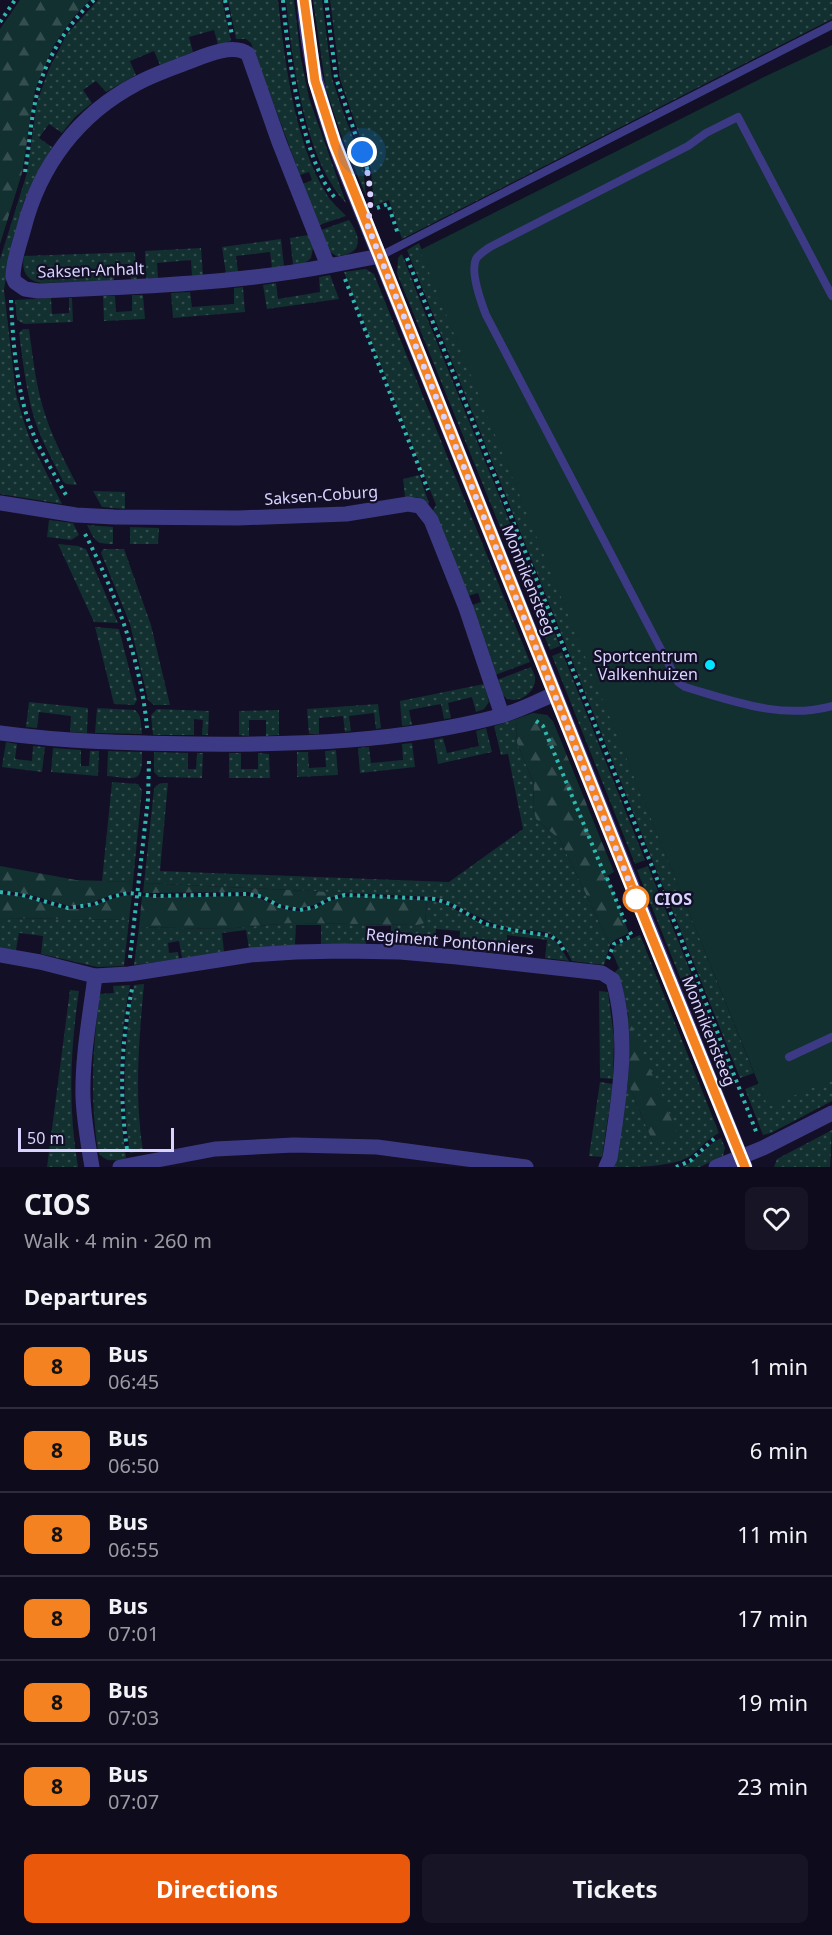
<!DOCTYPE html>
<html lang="en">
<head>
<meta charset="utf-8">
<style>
	body { margin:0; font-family:"Noto Sans",sans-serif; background:#171425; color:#f1f3f6; height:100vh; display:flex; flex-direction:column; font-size:22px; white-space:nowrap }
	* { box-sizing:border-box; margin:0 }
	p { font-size:20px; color:#9b9ba3 }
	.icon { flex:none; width:33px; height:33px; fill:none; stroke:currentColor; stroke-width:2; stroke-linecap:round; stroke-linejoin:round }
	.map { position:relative; height:1167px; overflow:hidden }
	.drawer { display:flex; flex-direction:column; background:#0e0b1c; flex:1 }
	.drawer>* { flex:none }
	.badge { padding:0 12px; border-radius:9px; font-size:21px; line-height:39px }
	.scale { position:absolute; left:18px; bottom:15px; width:156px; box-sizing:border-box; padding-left:6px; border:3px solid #d9d4ff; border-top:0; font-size:16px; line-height:21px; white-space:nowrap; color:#d9d4ff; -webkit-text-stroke:4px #130f26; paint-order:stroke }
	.you { position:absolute; width:30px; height:30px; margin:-15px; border:4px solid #fff; border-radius:50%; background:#1a73e8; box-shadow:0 0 0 9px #1a73e833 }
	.map>.badge { position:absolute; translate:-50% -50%; box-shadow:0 0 0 3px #fff }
	h2 { padding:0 24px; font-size:22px; line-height:54px }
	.round { display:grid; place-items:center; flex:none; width:63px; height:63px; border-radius:9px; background:#171425 }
	.headline { display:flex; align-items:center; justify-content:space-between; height:102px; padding:0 24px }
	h1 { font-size:28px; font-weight:700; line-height:45px }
	.primary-button { display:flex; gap:12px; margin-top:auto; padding:12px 24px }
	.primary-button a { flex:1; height:69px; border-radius:9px; background:#ea580c; color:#fff; font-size:24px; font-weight:700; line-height:69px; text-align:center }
	.primary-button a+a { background:#171425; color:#f1f3f6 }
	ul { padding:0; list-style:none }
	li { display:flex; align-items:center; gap:18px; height:84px; padding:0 24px; border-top:2px solid #2e2b3b }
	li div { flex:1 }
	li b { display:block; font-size:22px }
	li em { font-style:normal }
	li .badge { min-width:66px; font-weight:700; text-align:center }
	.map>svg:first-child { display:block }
</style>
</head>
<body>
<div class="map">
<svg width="832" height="1167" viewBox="0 0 832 1167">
	<defs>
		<pattern id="grass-dots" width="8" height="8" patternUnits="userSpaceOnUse" patternTransform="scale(1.5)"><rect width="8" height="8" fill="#12302f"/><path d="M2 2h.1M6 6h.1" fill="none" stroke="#344d4e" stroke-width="1.8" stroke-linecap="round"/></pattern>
		<pattern id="forest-firs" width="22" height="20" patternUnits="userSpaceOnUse" patternTransform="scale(1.5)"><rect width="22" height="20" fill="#12302f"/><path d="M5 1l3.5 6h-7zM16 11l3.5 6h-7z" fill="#344d4e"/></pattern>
	</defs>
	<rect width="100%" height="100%" fill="#130f26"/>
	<!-- grass -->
	<g fill="url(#grass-dots)">
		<path d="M98 0H222L231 41 218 45 214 30 189 37 193 52 160 65 154 51 130 61 136 75 106 92 96 81 83 90 92 103 75 117 62 133 49 124 39 138 52 147 24 201 10 252 4 290 16 394 24 422 31 442 62 504 0 494V259L27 173 37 102 49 69 67 34Z"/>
		<path d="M228 0H278C285 62 294 141 327 195 332 203 340 209 346 216L319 225 303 184 312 180 309 172 300 175 251 43 246 39H236Z"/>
		<path d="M286 0H294L301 59 309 98 346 203C304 159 292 60 286 0Z"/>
		<path d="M313 0H322L332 78 341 106 363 165 366 196 340 132 326 89Z"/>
		<path d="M330 0H832V19L402 239 389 200 374 206 371 169 340 79Z"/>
		<path d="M349 220C362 238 363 255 336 256L329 251 321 230Z"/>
		<path d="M308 235 313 248 311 258 305 263 293 265 290 238Z"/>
		<path d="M281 239 284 266 272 268 270 252 236 256 238 272 226 274 222 247Z"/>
		<path d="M419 243 754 1073 740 1078 407 250Z"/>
		<path d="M201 248 203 275 192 276 191 260 157 263 158 278 146 279 145 251Z"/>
		<path d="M135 252 137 280H131L130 264 114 265V281L41 283C26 281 21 270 24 256Z"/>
		<path d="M402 254 421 303 560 646 550 650 397 273 398 258Z"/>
		<path d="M366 269 374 274 530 662 495 675 472 605 481 602 478 593 468 596 433 510 436 505 344 272Z"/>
		<path d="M330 275 339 299 267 309 263 285 276 283 278 299 320 292 319 277Z"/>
		<path d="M243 287 245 312 173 318 171 293 190 292 192 307 234 304V288Z"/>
		<path d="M132 295H143L145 319 104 321 103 296H115L116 312 132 311Z"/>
		<path d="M51 298 52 314 69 313V298H72L73 322 24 324 17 320 15 300Z"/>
		<path d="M23 329H29C33 358 36 389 46 417 54 441 66 463 77 485L66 484 63 481C53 461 42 442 35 421 26 392 23 362 19 333Z"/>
		<path d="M419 475 429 503 428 504 417 497H405L403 479Z"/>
		<path d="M93 491 125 492V509L102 507Z"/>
		<path d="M49 520 73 523 79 535 71 540 47 537Z"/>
		<path d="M87 525 113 527V544C94 544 95 540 87 525Z"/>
		<path d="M130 527 159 528 158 544H130Z"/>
		<path d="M58 544 78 546 86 549 118 623 94 622Z"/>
		<path d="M103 549H124L151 625 170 705H154L148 700 130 624 101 553Z"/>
		<path d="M95 627 119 629 137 700 134 705 114 704Z"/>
		<path d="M562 652 645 860 635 864 552 656Z"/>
		<path d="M531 667C533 672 536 676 535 681 534 695 512 708 502 694 500 690 499 684 497 680Z"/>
		<path d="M484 684 489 702 484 709 476 712 472 697 448 703 451 718 444 719 441 704 409 710 412 725 402 726 400 701Z"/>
		<path d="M29 702 88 708 87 733 70 732 71 716 39 712 37 728 26 727Z"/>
		<path d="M378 704 381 728 376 729 374 713 349 716 351 731 345 732 343 716 319 718V734H309L307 709Z"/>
		<path d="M97 708 135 710C142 715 141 726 142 734L95 733Z"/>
		<path d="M157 709 209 711 208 735H202L203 720 194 719V735H153L151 715Z"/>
		<path d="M279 710V735L266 736V720H249V736L239 735V711Z"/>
		<path d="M516 719 517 743 534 784 533 809 536 819 560 840 610 945 604 965 572 961C568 954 564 943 557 938 546 929 526 931 512 929 483 923 463 906 435 897L144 883 154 789C157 783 162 783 168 783L160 871 449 882 523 829 508 754 501 755 494 726Z"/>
		<path d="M486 728 492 752 438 764 434 740 443 738 447 753 479 746 476 731Z"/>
		<path d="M6 742 17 744 15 759 32 761 33 746 45 747 42 772 2 767Z"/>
		<path d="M412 743 415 767 360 773 358 748 369 747 371 763 403 760 402 744Z"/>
		<path d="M53 748 81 750V766H89L90 751H99L98 776 51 772Z"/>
		<path d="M336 750 338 775 297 777V752H308L309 768 326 767 325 751Z"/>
		<path d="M108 751 142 752C143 786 135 778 107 776Z"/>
		<path d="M154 752 188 753V769H196L197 753H203L202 778 159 777 154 772Z"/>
		<path d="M229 753H241V769H258V753L269 754 270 778H229Z"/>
		<path d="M112 782 138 784 142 790 133 882 102 881Z"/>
		<path d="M648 866 734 1080 726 1083 722 1082 637 870Z"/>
		<path d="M427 900 443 903 484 925 551 937 558 944 569 961 545 958 547 940 507 935 505 954 459 949 460 931 436 929 434 947 391 945V926H366V945L321 944V925H296L295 945 249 948 246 930 222 933 224 952 182 958 179 941 168 943 169 953 178 952 179 959 134 965 139 927 223 929 292 923 417 925 425 923Z"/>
		<path d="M0 918 129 920 124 966 97 967 41 954 43 936 19 933 16 950 0 948Z"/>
		<path d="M640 935 719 1133C707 1139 700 1149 689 1157 669 1167 639 1167 615 1167L628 1083 654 1145 622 984 615 972 619 968 612 952 616 945Z"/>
		<path d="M144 984C139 1040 134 1095 143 1151L130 1153C121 1096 124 1042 134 985Z"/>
		<path d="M130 985C118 1043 117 1100 126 1158 114 1161 106 1163 98 1152 90 1099 92 1048 100 994L114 993 113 986Z"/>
		<path d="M70 990 79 991C70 1051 68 1108 78 1167H47Z"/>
		<path d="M599 991 608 992 614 1037 613 1079 600 1078Z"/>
		<path d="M832 1061V1101L771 1133 763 1135 745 1089 775 1077Z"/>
		<path d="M600 1082 613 1084 602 1157 589 1156Z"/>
		<path d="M832 1130 830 1167H774L777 1159Z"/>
		<path d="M721 1138 725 1148 723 1156 700 1167H683C698 1159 707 1145 721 1138Z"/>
	</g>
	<!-- forest -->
	<g fill="url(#forest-firs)">
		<path d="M20 0H90L73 18 54 45 35 90 22 173 0 244V29Z"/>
		<path d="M533 713 547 715 553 721 614 872 607 876 629 933 613 941 610 945 560 840 536 819 533 809 534 784 517 743 516 719Z"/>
		<path d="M0 866 76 880 133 882 132 892 117 893 85 905 69 906 31 895 0 890Z"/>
		<path d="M144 883 352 893C331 893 318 908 297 908 280 908 266 895 248 892L143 893Z"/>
		<path d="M0 894C11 895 22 896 32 899 47 903 62 910 78 909 97 907 113 895 132 895L129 920 0 918Z"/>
		<path d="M142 896 155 897 249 896C266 898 279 910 296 911 315 912 327 899 344 897 367 894 403 899 427 900L425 923 417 925 292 923 223 929 139 927Z"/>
		<path d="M626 1012 678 1135 654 1145 628 1083 629 1058Z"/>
	</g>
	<!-- garden -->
	<path fill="#12302f" d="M832 45V1079L768 1107 420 250 766 76Z"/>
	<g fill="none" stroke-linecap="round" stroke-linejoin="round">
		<!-- path -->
		<g stroke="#2fb8b0" stroke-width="4" stroke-dasharray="3 4.5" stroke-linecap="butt">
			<path d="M225 0 232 35"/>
			<path d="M283 0C287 51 302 163 337 200"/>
			<path d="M326 0 336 78 367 168 368 176"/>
			<path d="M0 22 15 0"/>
			<path d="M25 172C29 149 30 126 35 103 42 65 65 26 94 0"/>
			<path d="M377 208 388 204 398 234"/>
			<path d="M407 258 678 931 757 1134"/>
			<path d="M345 279 428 490"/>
			<path d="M11 300C13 344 17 400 36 440 45 460 57 478 67 497"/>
			<path d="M85 534C116 594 141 661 147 728"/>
			<path d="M536 721 543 726 606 878"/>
			<path d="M607 878 625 922"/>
			<path d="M0 892 22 895 68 908 95 904 111 897 128 893 156 896 248 894 263 897 279 906 300 910 315 907 329 899 345 895 435 899 450 904 485 924 512 930 551 936 560 943 565 953"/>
			<path d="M130 958 148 799 149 760"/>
			<path d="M608 959 614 944 632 936 630 932"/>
			<path d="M127 1149C119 1094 121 1043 132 989"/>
			<path d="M676 1167 690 1161 716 1137"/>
		</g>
		<!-- service -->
		<g stroke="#3d3a85" stroke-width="8">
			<path d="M380 256 832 25"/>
			<path d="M832 296 738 117 706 133 688 146 490 247C486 250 479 254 476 259 470 272 481 302 486 315L678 682 685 687C733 701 782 720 832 706"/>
			<path d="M789 1057 832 1037"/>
		</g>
		<!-- minor -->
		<g stroke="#3d3a85" stroke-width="15">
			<path d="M304 0C308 58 320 104 340 158L745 1167"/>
			<path d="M328 266C232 284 135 287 38 291L25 289 15 282 13 277C13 261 20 243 24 228 40 165 79 114 136 84 154 74 173 68 191 61 206 55 234 43 248 54L279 142 328 266 380 256"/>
			<path d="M0 503 76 515 114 517 238 518 346 514 408 504 420 506 431 520 466 608 502 715"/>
			<path d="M0 733C65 742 130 743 196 744 298 745 401 742 500 716 519 711 537 701 555 694"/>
			<path d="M0 955 40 962 95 976 129 974 250 955 296 952 344 951 400 952 457 957 602 973 613 980C630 1039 619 1099 610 1158L606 1167"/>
			<path d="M92 1167C88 1144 84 1121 83 1097 82 1057 90 1016 95 976"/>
			<path d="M120 1167 215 1149 294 1145 377 1147 526 1167"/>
			<path d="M716 1167 763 1148 832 1113"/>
		</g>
	</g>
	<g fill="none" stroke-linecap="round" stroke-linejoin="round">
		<defs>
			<path id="line" d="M304 0 315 81 335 144 649 930 745 1167"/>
		</defs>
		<!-- line casing -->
		<use href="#line" stroke="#fff" stroke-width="14"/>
		<!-- line -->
		<use href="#line" stroke="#f58220" stroke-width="9"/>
		<!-- walk -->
		<path stroke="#d9d4ff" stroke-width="6" stroke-dasharray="0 10.8" d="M362 152C369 174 374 202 367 224L636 899"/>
	</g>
	<!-- markers -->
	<circle fill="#00e5ff" stroke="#130f26" stroke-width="2" cx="710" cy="665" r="6"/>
	<circle fill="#fff" stroke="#f58220" stroke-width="3" cx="636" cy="899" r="12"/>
	<g text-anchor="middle" stroke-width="4.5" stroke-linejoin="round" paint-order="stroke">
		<!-- street labels -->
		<g font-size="16" fill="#d9d4ff" stroke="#130f26">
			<text transform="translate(91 270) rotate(-2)" y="6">Saksen-Anhalt</text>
			<text transform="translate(321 495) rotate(-4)" y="6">Saksen-Coburg</text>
			<text transform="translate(529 580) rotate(68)" y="6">Monnikensteeg</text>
			<text transform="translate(450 941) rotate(5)" y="6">Regiment Pontonniers</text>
			<text transform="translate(709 1031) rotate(68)" y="6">Monnikensteeg</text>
		</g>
		<!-- poi labels -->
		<g font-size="16" fill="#d9d4ff" stroke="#130f26" text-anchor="end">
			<text x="698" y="662">Sportcentrum<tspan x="698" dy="18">Valkenhuizen</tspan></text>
		</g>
		<!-- stop labels -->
		<g font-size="16" font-weight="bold" fill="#d9d4ff" stroke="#130f26" text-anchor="start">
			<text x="654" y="905">CIOS</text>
		</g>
	</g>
</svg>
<div class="scale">50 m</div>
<div class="you" style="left:362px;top:152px"></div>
</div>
<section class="drawer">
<div class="headline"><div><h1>CIOS</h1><p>Walk · 4 min · 260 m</p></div><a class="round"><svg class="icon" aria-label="heart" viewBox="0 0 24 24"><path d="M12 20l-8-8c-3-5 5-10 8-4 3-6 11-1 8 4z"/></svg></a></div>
<h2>Departures</h2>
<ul>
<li><span class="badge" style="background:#f58220;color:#111">8</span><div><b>Bus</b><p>06:45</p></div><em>1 min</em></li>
<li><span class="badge" style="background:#f58220;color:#111">8</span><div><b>Bus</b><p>06:50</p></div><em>6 min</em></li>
<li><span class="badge" style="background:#f58220;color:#111">8</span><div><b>Bus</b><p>06:55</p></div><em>11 min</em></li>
<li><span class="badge" style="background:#f58220;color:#111">8</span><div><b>Bus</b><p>07:01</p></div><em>17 min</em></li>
<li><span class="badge" style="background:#f58220;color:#111">8</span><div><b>Bus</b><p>07:03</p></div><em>19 min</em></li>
<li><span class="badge" style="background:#f58220;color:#111">8</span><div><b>Bus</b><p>07:07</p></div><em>23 min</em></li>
</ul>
<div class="primary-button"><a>Directions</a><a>Tickets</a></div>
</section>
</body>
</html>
